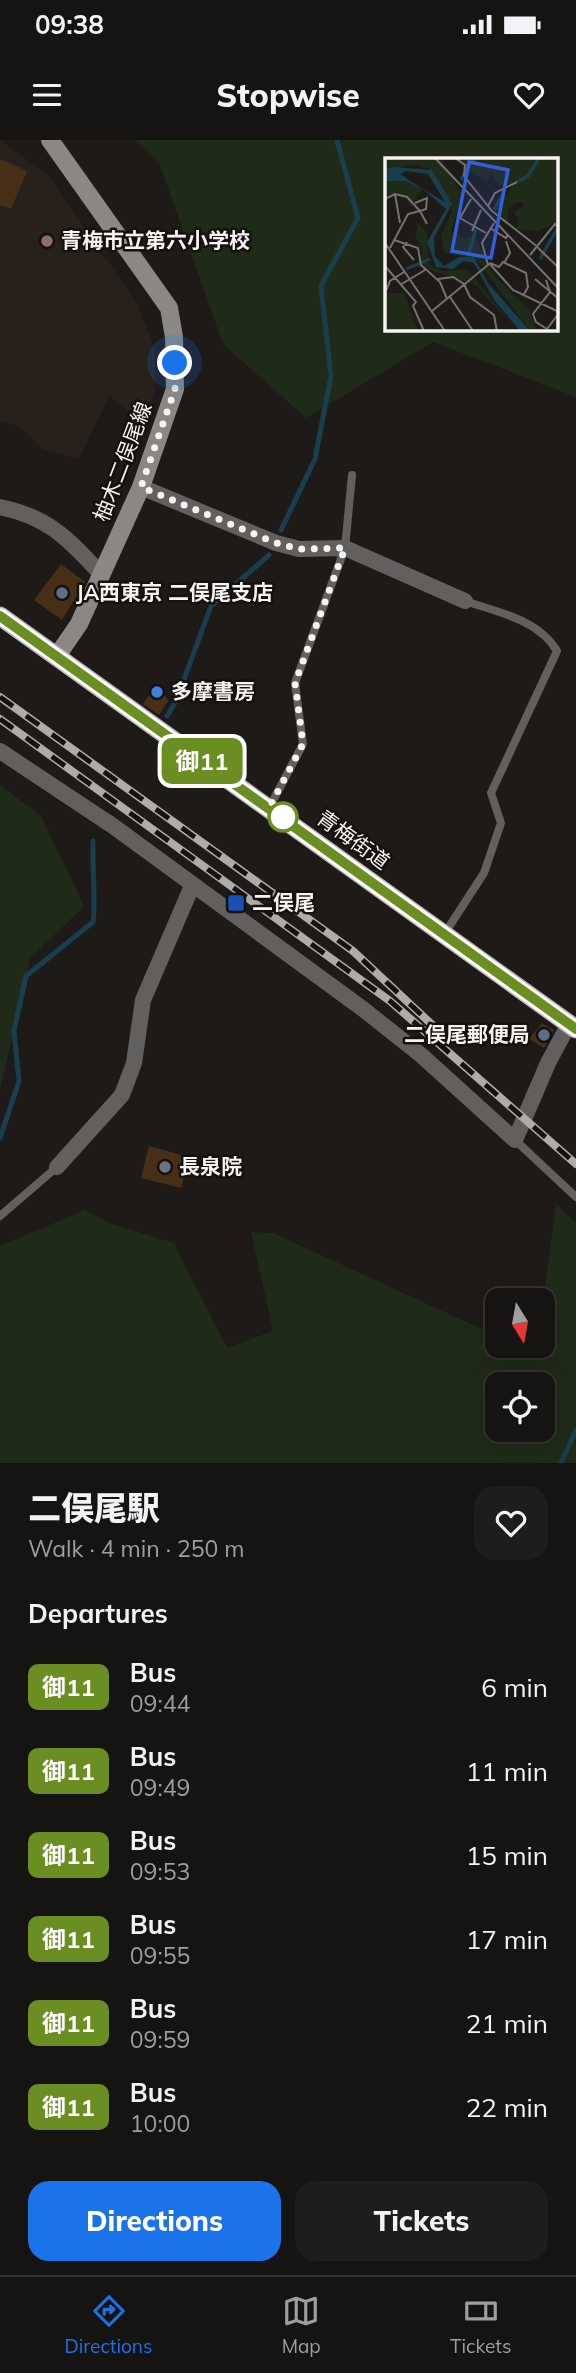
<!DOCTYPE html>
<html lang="en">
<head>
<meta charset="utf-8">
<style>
	body { margin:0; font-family:Mulish,"Noto Sans JP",sans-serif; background:#1f1d1b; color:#f1f3f6; height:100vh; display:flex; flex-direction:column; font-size:26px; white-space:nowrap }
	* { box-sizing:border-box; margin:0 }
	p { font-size:23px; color:#9e9e9f }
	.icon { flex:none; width:38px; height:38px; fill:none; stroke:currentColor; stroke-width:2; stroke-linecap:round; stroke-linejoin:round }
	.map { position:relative; height:1323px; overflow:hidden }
	.panel { display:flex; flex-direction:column; background:#161412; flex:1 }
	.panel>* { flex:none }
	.badge { padding:0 14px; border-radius:10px; font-size:24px; line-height:46px }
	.needle { width:46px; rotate:169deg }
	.fabs { position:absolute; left:485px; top:1148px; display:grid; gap:14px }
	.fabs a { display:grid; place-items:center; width:70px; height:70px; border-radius:14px; background:#161412; box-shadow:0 7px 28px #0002,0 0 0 2px #353332; font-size:35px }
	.you { position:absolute; width:35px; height:35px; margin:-18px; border:5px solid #fff; border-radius:50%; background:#1a73e8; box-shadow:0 0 0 10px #1a73e833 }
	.map>.badge { position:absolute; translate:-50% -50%; box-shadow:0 0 0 4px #fff }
	h2 { padding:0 28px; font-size:26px; line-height:63px }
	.round { display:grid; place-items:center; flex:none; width:74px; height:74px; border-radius:21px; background:#1f1d1b }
	.overview { display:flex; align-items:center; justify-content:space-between; height:119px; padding:0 28px }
	h1 { font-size:33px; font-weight:800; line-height:52px }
	.primary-button { display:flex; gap:14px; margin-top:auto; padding:14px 28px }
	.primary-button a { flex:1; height:80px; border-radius:21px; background:#1a73e8; color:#fff; font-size:28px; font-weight:800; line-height:80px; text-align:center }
	.primary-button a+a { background:#1f1d1b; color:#f1f3f6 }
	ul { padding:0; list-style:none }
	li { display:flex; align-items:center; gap:21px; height:84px; padding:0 28px }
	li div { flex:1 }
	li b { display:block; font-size:26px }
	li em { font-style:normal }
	li .badge { min-width:77px; font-weight:700; text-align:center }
	.status { display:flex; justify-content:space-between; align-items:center; height:49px; padding:0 35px; background:#161412; direction:ltr }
	.status svg { height:19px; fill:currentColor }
	header { display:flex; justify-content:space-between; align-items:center; height:91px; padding:0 28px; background:#161412; font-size:32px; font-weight:800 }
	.menu { display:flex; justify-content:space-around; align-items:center; height:98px; border-top:2px solid #353332; background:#161412; font-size:19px; color:#9e9e9f }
	.menu a { display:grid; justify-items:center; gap:4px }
	.menu .selected { color:#1a73e8 }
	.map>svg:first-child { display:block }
</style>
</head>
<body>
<div class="status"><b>09:38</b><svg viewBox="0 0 49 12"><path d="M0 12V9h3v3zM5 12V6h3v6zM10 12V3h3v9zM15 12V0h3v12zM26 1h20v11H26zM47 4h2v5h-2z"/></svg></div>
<header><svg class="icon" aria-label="menu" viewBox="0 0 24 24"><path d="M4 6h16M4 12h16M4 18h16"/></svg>Stopwise<svg class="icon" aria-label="heart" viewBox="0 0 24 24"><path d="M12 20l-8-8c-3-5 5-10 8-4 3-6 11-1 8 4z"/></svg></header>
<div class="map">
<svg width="576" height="1323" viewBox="0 0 576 1323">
	<rect width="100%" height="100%" fill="#1d1a18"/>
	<!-- built -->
	<path fill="#28201a" d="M0 0 50 37 138 165 154 207 155 251 144 282 109 257 79 319 42 309 20 287 0 281Z"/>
	<!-- green -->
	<g fill="#202a18" fill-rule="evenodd">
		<path d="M135 0H576V257L433 202 306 278 223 204 160 25ZM557 19V189H387V19Z"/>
		<path d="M0 645 41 676 84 766 30 819 0 951Z"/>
		<path d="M556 1064 576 1083V1323H0V1106L85 1070 109 1083 174 1103 227 1208 273 1191 251 1092 273 1093 497 1196V1206H518L526 1210 528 1206H542L543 1161ZM542 1244V1290H497V1244Z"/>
	</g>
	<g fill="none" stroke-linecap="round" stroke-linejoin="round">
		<!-- stream -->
		<g stroke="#193f4e" stroke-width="5">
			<path d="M281 390 315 319 331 236 321 146 358 78 337 0"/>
			<path d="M167 576 176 561 211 466 269 415"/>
			<path d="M0 998 19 941 14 891 26 836 93 782C96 756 92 729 93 701"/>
			<path d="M561 1323 576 1290"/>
		</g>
	</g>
	<!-- building -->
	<g fill="#472f17">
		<path d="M0 19 27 31 11 69 0 65Z"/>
		<path d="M61 424 85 442 62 480 34 460Z"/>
		<path d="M158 542 168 561 159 575 143 564Z"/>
		<path d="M542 883 554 890 544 908 529 899Z"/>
		<path d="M149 1006 189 1017 181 1048 141 1038Z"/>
	</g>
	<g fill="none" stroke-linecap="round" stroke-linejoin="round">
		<!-- service -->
		<g stroke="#62605e" stroke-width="8">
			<path d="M269 668 303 604 295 543 345 408 352 335"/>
			<path d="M445 793 484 733 501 683 491 653 557 511C539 480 498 472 465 461"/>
			<path d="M515 1000 576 1057"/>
			<path d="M0 1076 57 1027"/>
		</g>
		<!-- minor -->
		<g stroke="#62605e" stroke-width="16">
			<path d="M141 347 276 403 299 409 345 408 465 461"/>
			<path d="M0 367C49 377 68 399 101 434"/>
			<path d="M0 611 113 686 363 869 421 915 515 1000 548 923 569 884"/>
			<path d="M57 1027 122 955 134 923 143 860 192 746"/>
		</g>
		<!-- secondary -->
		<path stroke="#8a8785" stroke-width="18" d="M50 0 169 168 174 197 175 249 141 347 79 484 57 516"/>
		<!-- trunk -->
		<path stroke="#b8b4b1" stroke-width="19" d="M0 476 576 889"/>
		<defs>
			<g id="rail">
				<path d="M0 557 353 811 441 893"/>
				<path d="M0 579 390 861 576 1024"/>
			</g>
		</defs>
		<!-- rail casing -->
		<use href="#rail" stroke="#aeacaa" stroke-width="8"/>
		<!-- rail -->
		<use href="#rail" stroke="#14110f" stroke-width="5" stroke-dasharray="16" stroke-linecap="butt"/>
	</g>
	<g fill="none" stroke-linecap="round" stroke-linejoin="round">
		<defs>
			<path id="line" d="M0 476 576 889"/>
		</defs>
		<!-- line casing -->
		<use href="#line" stroke="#fff" stroke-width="16"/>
		<!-- line -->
		<use href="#line" stroke="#6b8e23" stroke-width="10"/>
		<!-- walk -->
		<path stroke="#f6f4f2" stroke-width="7" stroke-dasharray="0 12.6" d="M175 223V249L141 347 276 403 299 409 345 408 295 543 303 604 269 668 283 677"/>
	</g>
	<!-- markers -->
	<circle fill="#8d6e63" stroke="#14110f" stroke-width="2.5" cx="47" cy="101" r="7"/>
	<g fill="#5c6f8a" stroke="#14110f" stroke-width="2.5">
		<circle cx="62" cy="453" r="7"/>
		<circle cx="544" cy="895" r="7"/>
	</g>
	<circle fill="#3f7fe0" stroke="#14110f" stroke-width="2.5" cx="157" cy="552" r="7"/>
	<circle fill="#fff" stroke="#6b8e23" stroke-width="3.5" cx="283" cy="677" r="14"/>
	<rect fill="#1a4fb4" stroke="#14110f" stroke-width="2.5" x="227" y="754" width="18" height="18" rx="3.5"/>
	<circle fill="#6b7280" stroke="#14110f" stroke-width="2.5" cx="165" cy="1027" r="7"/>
	<g text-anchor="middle" stroke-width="5" stroke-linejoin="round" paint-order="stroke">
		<!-- poi labels -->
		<g font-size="21" font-weight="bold" fill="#f6f4f2" stroke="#14110f" text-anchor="start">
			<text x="61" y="108">青梅市立第六小学校</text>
			<text x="76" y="460">JA西東京 二俣尾支店</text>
			<text x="171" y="559">多摩書房</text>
			<text x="252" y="770">二俣尾</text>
			<text x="530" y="902" text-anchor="end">二俣尾郵便局</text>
			<text x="179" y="1034">長泉院</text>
		</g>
		<!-- street labels -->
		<g font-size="21" fill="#f6f4f2" stroke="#14110f">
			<text transform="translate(123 322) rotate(-69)" y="7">柚木二俣尾線</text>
			<text transform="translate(353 700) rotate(36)" y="7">青梅街道</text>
		</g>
	</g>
	<!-- overview -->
	<g transform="translate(385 18)">
		<rect width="173" height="173" fill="#1d1a18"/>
		<path d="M0 0H55L76 34V47L66 72 79 81 89 78 109 117 145 153 150 169 160 173H145L92 102 59 95 56 78 67 53 47 12 31 7 0 11ZM71 0H173V71L168 66 153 73 131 71 134 62 129 55 139 47 137 44 128 46 123 53V67L110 48 124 35 126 27H114L106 16 102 23 86 13 82 22 81 8ZM0 23H20L38 31 26 48 18 37 0 36ZM33 65 42 75 44 106 57 113 82 111 129 169 89 126 44 112 37 104 36 87 30 80ZM0 135H19L33 173H0Z" fill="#202a18"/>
		<path d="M8 9 47 12 67 46 49 80 50 98 59 108 74 99H89L103 125 145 173H135L109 142 89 105 79 103 68 111 51 109 42 84 61 51 38 31 20 23H0V11ZM21 13 43 16 60 44 22 21 16 16Z" fill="#193f4e" fill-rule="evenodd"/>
		<path fill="none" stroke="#193f4e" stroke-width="3.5" d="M76 22 89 0M132 24 143 18 154 0M109 52 120 32M83 98 91 71M155 101 172 71M21 111 45 101"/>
		<path fill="none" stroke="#74716f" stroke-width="2" d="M50 0 174 131M70 0 80 7 79 18 107 53 154 90M10 36 15 65M0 41 10 36 22 39 35 53 41 51 42 40 30 45M86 41 75 60 101 75M103 48 110 35 132 24M105 70 121 80 123 76M87 73 96 52M9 82 33 90 36 107 55 124 62 141M22 84 18 89 29 102M0 85 60 173M5 90 23 56 35 53 42 66M153 90 174 110M145 97 170 66 174 69M104 105 128 132 174 154M105 105 114 109 118 104 141 115 143 129 138 138M119 105 125 95 121 83M0 108 31 144 28 148 39 173M53 121 68 119 79 126 85 139 109 157 112 173M150 121 174 141M161 122 165 134 148 156 151 164 162 171 174 155M15 127 40 112M1 133 5 123 19 114M65 139 88 173M47 153 103 107 97 85 109 65"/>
		<path fill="#335fdb" fill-opacity="0.15" stroke="#335fdb" stroke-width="3.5" d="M84 4 123 12 106 100 67 93Z"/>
		<rect width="173" height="173" fill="none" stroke="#f6f4f2" stroke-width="3.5"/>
	</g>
</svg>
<div class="fabs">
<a><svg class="needle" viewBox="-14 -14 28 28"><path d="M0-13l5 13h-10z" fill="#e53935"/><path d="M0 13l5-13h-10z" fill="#9e9e9f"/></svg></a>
<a><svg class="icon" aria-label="locate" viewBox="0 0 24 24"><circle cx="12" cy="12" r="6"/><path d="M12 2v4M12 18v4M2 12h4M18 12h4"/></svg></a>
</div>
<div class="you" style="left:175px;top:223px"></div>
<b class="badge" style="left:202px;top:621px;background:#6b8e23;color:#fff">御11</b>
</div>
<section class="panel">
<div class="overview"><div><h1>二俣尾駅</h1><p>Walk · 4 min · 250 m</p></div><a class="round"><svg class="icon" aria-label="heart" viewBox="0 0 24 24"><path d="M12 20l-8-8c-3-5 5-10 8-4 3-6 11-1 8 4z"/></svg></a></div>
<h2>Departures</h2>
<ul>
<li><span class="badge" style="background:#6b8e23;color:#fff">御11</span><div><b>Bus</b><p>09:44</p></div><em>6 min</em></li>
<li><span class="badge" style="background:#6b8e23;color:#fff">御11</span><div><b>Bus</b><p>09:49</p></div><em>11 min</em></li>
<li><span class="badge" style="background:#6b8e23;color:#fff">御11</span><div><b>Bus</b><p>09:53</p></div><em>15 min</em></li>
<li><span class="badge" style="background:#6b8e23;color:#fff">御11</span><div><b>Bus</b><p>09:55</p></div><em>17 min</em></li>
<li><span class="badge" style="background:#6b8e23;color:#fff">御11</span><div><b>Bus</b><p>09:59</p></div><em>21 min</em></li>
<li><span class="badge" style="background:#6b8e23;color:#fff">御11</span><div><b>Bus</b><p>10:00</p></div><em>22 min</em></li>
</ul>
<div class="primary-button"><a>Directions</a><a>Tickets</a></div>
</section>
<nav class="menu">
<a class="selected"><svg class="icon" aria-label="directions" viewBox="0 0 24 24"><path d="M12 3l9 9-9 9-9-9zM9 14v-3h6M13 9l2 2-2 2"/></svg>Directions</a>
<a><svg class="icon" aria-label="map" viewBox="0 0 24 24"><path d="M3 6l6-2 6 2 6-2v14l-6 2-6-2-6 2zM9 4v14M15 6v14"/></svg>Map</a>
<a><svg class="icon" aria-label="tickets" viewBox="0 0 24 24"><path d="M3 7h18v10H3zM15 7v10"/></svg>Tickets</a>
</nav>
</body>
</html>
